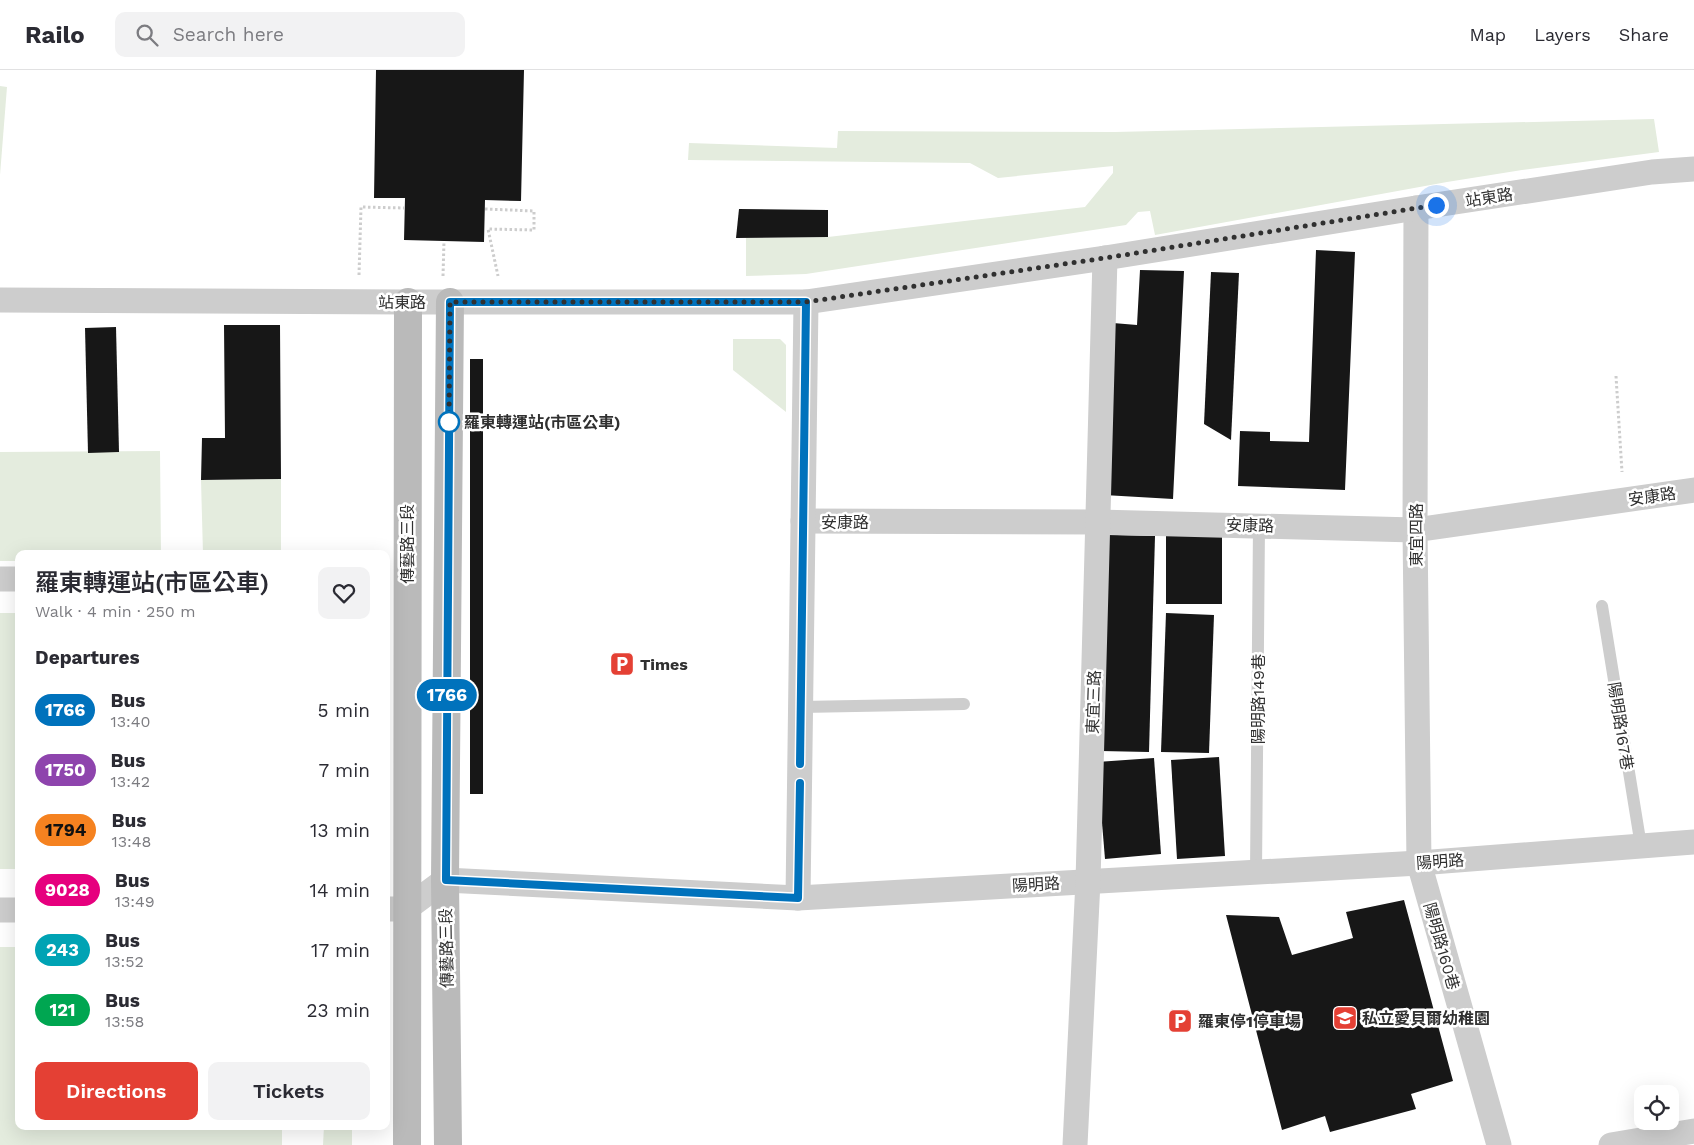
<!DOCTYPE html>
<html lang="en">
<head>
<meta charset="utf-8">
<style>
	body { margin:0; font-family:"Work Sans","Noto Sans TC",sans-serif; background:#f2f2f3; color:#2b2b33; height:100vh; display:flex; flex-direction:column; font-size:19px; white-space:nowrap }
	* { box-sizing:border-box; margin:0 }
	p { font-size:16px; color:#7c7c81 }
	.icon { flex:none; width:28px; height:28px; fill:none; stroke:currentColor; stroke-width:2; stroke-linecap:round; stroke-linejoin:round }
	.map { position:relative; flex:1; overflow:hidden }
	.drawer { position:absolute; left:15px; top:480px; width:375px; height:580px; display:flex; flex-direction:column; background:#fff; border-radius:10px; box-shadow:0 5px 20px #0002 }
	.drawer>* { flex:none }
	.badge { padding:0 10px; border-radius:16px; font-size:18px; line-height:32px }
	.controls { position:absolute; left:1634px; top:1015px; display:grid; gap:10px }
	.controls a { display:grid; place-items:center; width:45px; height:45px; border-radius:10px; background:#fff; box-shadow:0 5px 20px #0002; font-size:25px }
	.you { position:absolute; width:25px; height:25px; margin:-12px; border:4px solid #fff; border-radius:50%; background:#1a73e8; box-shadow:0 0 0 8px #1a73e833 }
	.map>.badge { position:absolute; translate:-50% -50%; box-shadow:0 0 0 2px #fff }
	h2 { padding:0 20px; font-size:19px; line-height:45px }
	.round { display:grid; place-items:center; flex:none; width:52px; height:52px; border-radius:10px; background:#f2f2f3 }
	.head { display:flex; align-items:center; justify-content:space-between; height:85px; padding:0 20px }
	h1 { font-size:24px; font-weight:600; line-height:38px }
	.action { display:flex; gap:10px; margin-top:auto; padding:10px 20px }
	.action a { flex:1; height:58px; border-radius:10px; background:#e44034; color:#fff; font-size:20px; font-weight:600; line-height:58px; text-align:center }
	.action a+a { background:#f2f2f3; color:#2b2b33 }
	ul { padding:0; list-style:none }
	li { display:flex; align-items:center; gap:15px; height:60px; padding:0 20px }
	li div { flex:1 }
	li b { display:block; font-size:19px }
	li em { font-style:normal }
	li .badge { min-width:55px; font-weight:700; text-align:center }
	header { display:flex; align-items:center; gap:30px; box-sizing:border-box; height:70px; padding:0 25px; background:#fff; border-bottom:1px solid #e1e1e2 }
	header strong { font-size:24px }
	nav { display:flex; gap:28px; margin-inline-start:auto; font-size:18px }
	.search { width:350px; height:45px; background:#f2f2f3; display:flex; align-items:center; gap:12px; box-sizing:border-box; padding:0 18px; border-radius:10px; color:#7c7c81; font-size:19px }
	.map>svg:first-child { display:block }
</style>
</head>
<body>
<header>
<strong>Railo</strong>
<div class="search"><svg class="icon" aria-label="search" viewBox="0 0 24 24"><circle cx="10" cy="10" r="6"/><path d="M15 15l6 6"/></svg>Search here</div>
<nav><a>Map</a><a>Layers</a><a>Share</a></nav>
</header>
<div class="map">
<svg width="1694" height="1075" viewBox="0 0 1694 1075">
	<rect width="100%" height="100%" fill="#fff"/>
	<!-- green -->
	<g fill="#e4ecde">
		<path d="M0 16 7 17 0 105Z"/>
		<path d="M1654 49 1659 82 1522 100 1447 112 1155 165 1150 141 1138 142 1126 155 806 204 746 206V168L828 167 1085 137 1113 103V96L998 108 970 93 688 90 689 73 837 78 838 61 1115 62Z"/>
		<path d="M733 269H780L786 275V342L733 300Z"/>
		<path d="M160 381 161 484H19V491H0V382Z"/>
		<path d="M281 409V484H203L201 410Z"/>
		<rect x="0" y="543" width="19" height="256"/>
		<path d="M0 877H19V1056H282V1075H0Z"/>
		<path d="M324 1056H352V1075H323Z"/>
	</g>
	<!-- building -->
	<g fill="#171717">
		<path d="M376 0H524L521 131 485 130 484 172 404 170 405 128H374Z"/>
		<path d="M739 139 828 140V167L736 168Z"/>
		<path d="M1316 180 1355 182 1345 420 1238 416 1240 361 1270 362V371L1309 372Z"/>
		<path d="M1140 200 1184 201 1173 429 1104 425 1113 253 1137 255Z"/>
		<path d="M1211 202 1239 203 1231 370 1204 354Z"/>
		<path d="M224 255H280L281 409 201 410 202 368H225Z"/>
		<path d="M116 257 119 382 88 383 85 258Z"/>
		<rect x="470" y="289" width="13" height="435"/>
		<rect x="1166" y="464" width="56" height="70"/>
		<path d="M1107 465 1155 466 1149 682 1101 681Z"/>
		<path d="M1166 543 1214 545 1209 683 1161 682Z"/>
		<path d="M1219 687 1225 786 1177 789 1171 690Z"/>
		<path d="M1154 688 1161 784 1105 789 1097 692Z"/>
		<path d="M1404 830 1453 1011 1411 1024 1416 1039 1330 1062 1325 1046 1282 1060 1226 845 1279 847 1292 885 1353 868 1346 842Z"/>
	</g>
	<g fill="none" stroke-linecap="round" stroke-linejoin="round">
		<!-- path -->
		<g stroke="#cdcdcd" stroke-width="3" stroke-dasharray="2.5 2.5" stroke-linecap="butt">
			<path d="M485 139 534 141V160L488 159 498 206"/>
			<path d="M359 205 361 137 404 138"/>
			<path d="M443 206 444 171"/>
			<path d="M1616 306 1622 402"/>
		</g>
		<!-- lane -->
		<g stroke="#cdcdcd" stroke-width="12">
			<path d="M1602 536 1641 776"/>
			<path d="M801 637 964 634"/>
			<path d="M1256 802 1259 455"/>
		</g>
		<!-- street -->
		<g stroke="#cdcdcd" stroke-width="25">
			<path d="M1416 138 1415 460 1419 793 1499 1075"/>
			<path d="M0 230 408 232H806L1105 188 1416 138 1652 102 1694 99"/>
			<path d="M803 451 1098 452 1415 460 1694 420"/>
			<path d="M0 509H19"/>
			<path d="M798 828 806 232"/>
			<path d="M386 839H406L445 810 798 828 1419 793 1694 772"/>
			<path d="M0 840H19"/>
			<path d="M1075 1075 1088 811 1105 188"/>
			<path d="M1611 1075 1694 1061"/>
		</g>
		<!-- secondary -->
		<g stroke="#bababa" stroke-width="28">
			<path d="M407 1075 408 232"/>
			<path d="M448 1075 445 810 450 232"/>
		</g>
	</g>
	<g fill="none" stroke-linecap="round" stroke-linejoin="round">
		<defs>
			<path id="line" d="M800 713 798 828 446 810 450 232H806L800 694"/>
		</defs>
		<!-- line casing -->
		<use href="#line" stroke="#fff" stroke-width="11"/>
		<!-- line -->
		<use href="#line" stroke="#0072bc" stroke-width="8"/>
		<!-- walk -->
		<path stroke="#303030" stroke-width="5" stroke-dasharray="0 9" d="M449 352 450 232H806L1105 188 1436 135"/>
	</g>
	<!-- icons -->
	<defs>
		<symbol id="parking-square" viewBox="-11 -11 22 22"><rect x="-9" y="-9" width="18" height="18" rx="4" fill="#e44034" stroke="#fff"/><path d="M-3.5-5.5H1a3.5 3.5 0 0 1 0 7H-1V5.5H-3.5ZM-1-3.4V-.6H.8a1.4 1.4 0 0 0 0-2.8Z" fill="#fff"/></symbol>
		<symbol id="school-square" viewBox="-11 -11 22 22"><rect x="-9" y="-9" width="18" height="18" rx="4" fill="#e44034" stroke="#fff"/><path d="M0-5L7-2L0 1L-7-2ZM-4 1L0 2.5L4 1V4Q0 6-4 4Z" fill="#fff"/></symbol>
	</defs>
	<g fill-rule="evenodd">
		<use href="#parking-square" x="608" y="580" width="28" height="28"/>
		<use href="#school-square" x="1331" y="934" width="28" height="28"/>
		<use href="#parking-square" x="1166" y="937" width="28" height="28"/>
	</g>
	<!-- markers -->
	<circle fill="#fff" stroke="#0072bc" stroke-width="2.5" cx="449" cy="352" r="10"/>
	<g text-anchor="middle" stroke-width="5" stroke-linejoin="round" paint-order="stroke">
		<!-- street labels -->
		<g font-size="16" fill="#303030" stroke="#fff">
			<text transform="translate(1489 127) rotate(-9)" y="6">站東路</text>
			<text x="402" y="238">站東路</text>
			<text transform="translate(1652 426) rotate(-8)" y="6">安康路</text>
			<text x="845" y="458">安康路</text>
			<text transform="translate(1250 455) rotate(1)" y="6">安康路</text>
			<text transform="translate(1416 465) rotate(-90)" y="6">東宜四路</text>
			<text transform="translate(407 474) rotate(-90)" y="6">傳藝路三段</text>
			<text transform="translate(1258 629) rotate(-90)" y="6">陽明路149巷</text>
			<text transform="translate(1093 632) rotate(-88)" y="6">東宜三路</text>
			<text transform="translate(1621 656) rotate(81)" y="6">陽明路167巷</text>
			<text transform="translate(1440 791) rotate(-4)" y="6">陽明路</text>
			<text transform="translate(1036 814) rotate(-3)" y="6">陽明路</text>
			<text transform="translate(1442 876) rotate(74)" y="6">陽明路160巷</text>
			<text transform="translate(446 878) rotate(-91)" y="6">傳藝路三段</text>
		</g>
		<!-- stop labels -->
		<g font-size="16" font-weight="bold" fill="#303030" stroke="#fff" text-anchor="start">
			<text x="464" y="358">羅東轉運站(市區公車)</text>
		</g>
		<!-- poi labels -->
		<g font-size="16" font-weight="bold" fill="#303030" stroke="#fff" text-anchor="start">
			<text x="640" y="600">Times</text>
			<text x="1362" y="954">私立愛貝爾幼稚園</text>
			<text x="1198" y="957">羅東停1停車場</text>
		</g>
	</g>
</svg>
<div class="controls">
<a><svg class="icon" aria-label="locate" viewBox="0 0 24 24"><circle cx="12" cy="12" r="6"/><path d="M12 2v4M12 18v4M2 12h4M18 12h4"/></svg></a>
</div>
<div class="you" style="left:1436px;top:135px"></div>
<b class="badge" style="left:447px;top:625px;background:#0072bc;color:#fff">1766</b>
<section class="drawer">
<div class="head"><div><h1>羅東轉運站(市區公車)</h1><p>Walk · 4 min · 250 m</p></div><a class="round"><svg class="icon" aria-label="heart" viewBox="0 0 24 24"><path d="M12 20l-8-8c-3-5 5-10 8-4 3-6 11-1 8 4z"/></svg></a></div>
<h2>Departures</h2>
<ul>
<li><span class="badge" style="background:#0072bc;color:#fff">1766</span><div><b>Bus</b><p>13:40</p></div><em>5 min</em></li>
<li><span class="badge" style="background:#8e44ad;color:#fff">1750</span><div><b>Bus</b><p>13:42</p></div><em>7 min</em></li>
<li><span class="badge" style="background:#f58220;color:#111">1794</span><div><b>Bus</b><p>13:48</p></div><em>13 min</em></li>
<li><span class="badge" style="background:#e6007e;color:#fff">9028</span><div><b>Bus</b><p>13:49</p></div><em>14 min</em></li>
<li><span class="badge" style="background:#00a3b4;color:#fff">243</span><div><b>Bus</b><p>13:52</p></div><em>17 min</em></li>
<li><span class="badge" style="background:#00a651;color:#fff">121</span><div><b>Bus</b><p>13:58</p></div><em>23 min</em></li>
</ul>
<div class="action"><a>Directions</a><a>Tickets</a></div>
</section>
</div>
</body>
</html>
